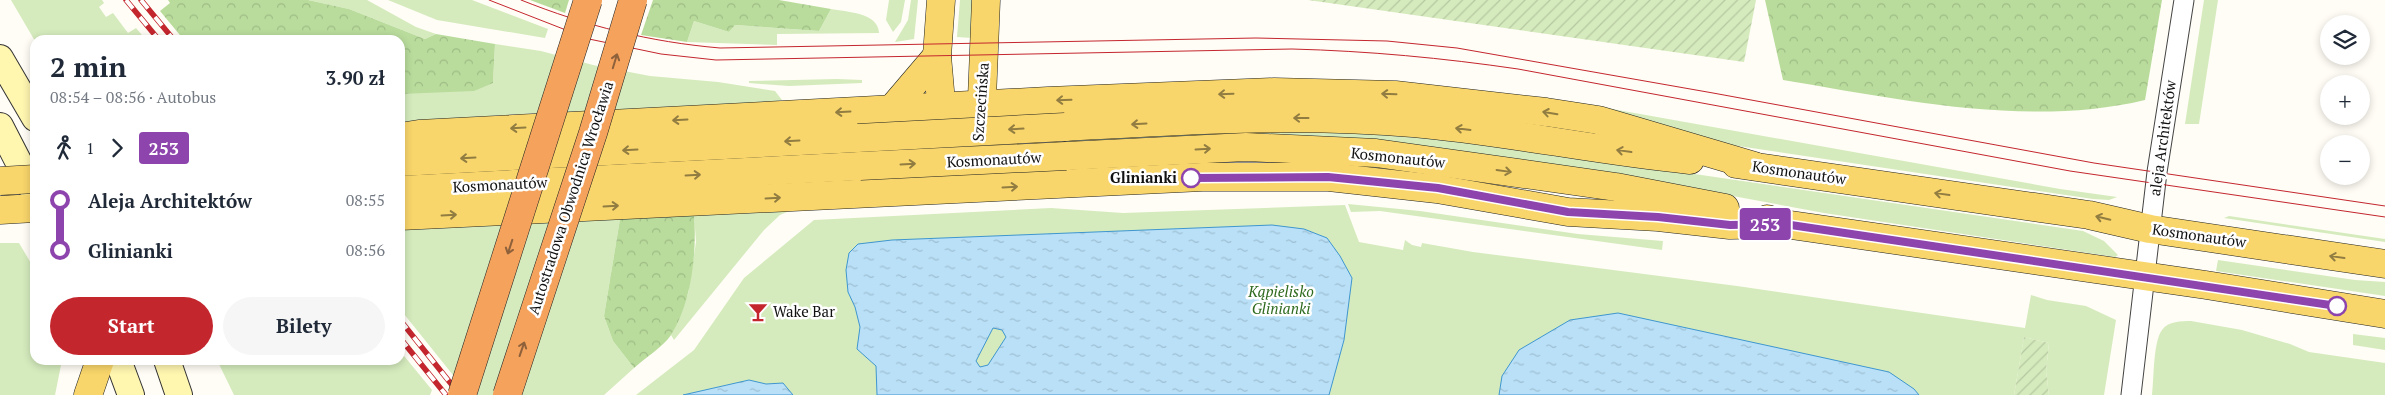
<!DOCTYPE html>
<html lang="pl">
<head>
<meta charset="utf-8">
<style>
	body { margin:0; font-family:"PT Serif",serif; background:#f6f6f7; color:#1f2937; height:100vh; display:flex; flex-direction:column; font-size:19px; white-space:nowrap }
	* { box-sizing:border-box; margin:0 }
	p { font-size:16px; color:#747a83 }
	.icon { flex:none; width:28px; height:28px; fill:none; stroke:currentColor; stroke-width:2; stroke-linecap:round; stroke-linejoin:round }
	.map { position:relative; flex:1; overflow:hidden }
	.panel { position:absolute; left:30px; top:35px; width:375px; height:330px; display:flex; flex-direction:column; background:#fff; border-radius:15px; box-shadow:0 2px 8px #0003 }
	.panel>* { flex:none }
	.badge { padding:0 10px; border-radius:4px; font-size:18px; line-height:32px }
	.buttons { position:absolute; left:2320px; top:15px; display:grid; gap:10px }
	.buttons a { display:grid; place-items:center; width:50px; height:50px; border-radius:50%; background:#fff; box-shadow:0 2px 8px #0003; font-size:25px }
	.map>.badge { position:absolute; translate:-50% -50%; box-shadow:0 0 0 2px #fff }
	.legs { display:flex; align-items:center; gap:8px; height:55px; padding:0 20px; font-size:16px }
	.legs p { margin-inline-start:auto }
	.overview { display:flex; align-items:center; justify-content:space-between; height:85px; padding:0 20px }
	h1 { font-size:28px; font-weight:600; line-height:38px }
	.button { display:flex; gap:10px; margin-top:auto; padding:10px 20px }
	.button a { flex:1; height:58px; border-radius:30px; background:#c4262e; color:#fff; font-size:20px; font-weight:600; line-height:58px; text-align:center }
	.button a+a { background:#f6f6f7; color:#1f2937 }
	ul { padding:0 20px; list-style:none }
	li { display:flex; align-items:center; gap:18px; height:50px; font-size:19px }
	li i { display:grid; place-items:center; width:8px; height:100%; margin:0 6px; background:currentColor }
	li i::after { content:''; width:12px; height:12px; margin:-6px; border:4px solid; border-radius:50%; background:#fff }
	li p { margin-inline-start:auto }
	li:first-child i { background:linear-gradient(#0000 50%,currentColor 0) }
	li:last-child i { background:linear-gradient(currentColor 50%,#0000 0) }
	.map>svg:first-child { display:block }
</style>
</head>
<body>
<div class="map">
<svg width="2385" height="395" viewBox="0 0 2385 395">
	<defs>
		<pattern id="forest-crowns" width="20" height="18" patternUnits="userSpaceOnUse" patternTransform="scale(1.25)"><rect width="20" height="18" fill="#b9dc9c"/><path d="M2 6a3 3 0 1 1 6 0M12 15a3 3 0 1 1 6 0" fill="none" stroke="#9ebc85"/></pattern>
		<pattern id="garden-furrows" width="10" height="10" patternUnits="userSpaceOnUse" patternTransform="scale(1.25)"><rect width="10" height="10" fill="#d5ebbd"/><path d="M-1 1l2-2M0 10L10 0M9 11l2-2" fill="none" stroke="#b6c8a1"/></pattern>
		<pattern id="water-ripples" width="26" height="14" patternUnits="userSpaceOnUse" patternTransform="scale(1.25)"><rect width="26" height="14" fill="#b9e0f7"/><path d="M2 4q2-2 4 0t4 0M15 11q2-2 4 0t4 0" fill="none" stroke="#9ebfd3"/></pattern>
	</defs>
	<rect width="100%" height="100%" fill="#fffdf5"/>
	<!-- grass -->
	<g fill="#d5ebbd">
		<path d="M11 0H102L104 3 99 7 106 17 113 13 128 33 136 28 146 40 35 41Z"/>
		<path d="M308 0H367L416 27 436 34 425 39 349 9Z"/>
		<path d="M388 0H472L548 29 545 38 437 20Z"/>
		<path d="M889 0H905L901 22 893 32 886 20Z"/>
		<path d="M911 0H918L914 39 895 42 908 20Z"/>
		<path d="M960 0H975L972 38 957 37Z"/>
		<path d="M2204 0H2218L2199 124H2185Z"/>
		<path d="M831 9C846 12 878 12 879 33L777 34V45L687 42 694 21 729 32 735 25 819 31Z"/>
		<path d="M495 44 541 51 593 65 650 76 718 82 775 91 782 100 762 105 521 114 400 122V94L493 83Z"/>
		<path d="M837 79 862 80V83L789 86 749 83V81Z"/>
		<path d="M1601 107 2060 189 2117 197 2109 200 2093 199 1718 143Z"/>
		<path d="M1257 129 1402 133 1674 171 2083 231 2104 241 2118 255 2115 257 1824 213 1620 175 1206 135 1066 142V138Z"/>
		<path d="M1348 204 1420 211 1578 234 1663 241 1662 250 1380 211 1351 212Z"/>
		<path d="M1345 205 1359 242 1403 250 1405 240 1412 245 1421 247 1422 243 1473 252 1737 286 2025 328 2031 295 2047 300 2086 306 2116 320 2104 395H2049L2046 371 2049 343 2024 337 2014 395H636L694 350 744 278 814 220 1051 208 1123 213Z"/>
		<path d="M789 211 780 215 764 230 674 340 671 335 688 294 696 242 694 214Z"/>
		<path d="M2229 216 2385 239V242L2224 218Z"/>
		<path d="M620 219 604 316 613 341 634 368 604 395H469L400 309V229Z"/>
		<path d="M0 243H19L35 270V360H62L55 395H0Z"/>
		<path d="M2218 260 2355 280 2385 282V296L2216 271Z"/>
		<path d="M2191 321 2242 330 2290 344 2309 352 2385 363V395H2152C2154 379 2153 342 2162 330 2168 321 2182 321 2191 321Z"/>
		<path d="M2353 334 2385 338V350L2353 345Z"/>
		<path d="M400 351 432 390 430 395H234L217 360H400Z"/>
	</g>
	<!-- forest -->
	<g fill="url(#forest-crowns)">
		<path d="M168 0H308L349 9 425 39 436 34 495 44 493 83 474 91 400 94V40H184L160 11 170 3Z"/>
		<path d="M530 0H569L565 13Z"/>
		<path d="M653 0H779L831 9 819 31 735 25 729 32 694 21 687 42 641 35Z"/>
		<path d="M1765 0H2162L2145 100C2029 128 1898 99 1783 80Z"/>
		<path d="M694 214C697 251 692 302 671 335 663 347 645 358 634 368L613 341 604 316 620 219Z"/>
	</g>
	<!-- garden -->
	<g fill="url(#garden-furrows)">
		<path d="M1308 0H1756L1744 62Z"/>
		<path d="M2024 337 2049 343 2046 371 2049 395H2014Z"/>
	</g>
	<!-- water -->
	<g fill="url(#water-ripples)" stroke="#3f96cf" fill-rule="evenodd">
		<path d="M1272 225 1304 229 1327 238 1340 256 1352 278 1344 340 1329 395H877L876 366 857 349 860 327 855 307 848 292 846 270 849 253 858 244 892 240ZM993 328 1002 330 1006 337 988 365 980 367 976 361Z"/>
		<path d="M1618 313 1889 372 1914 389 1919 395H1499L1502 376 1519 350 1570 320Z"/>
		<path d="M749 380 766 384 783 383 793 395H683Z"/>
	</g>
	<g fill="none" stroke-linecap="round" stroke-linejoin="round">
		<defs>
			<path id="street" d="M2131 395 2157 172 2184 0"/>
			<g id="secondary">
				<path d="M0 58 35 118"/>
				<path d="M0 126 35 194"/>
				<path d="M118 360 131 395"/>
				<path d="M167 360 179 395"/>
			</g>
			<g id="primary">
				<path d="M941 0 937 56 943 125"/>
				<path d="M891 110 937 56"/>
				<path d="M981 123 986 0"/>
				<path d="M1065 127C1181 121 1296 113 1413 123 1506 131 1597 151 1690 160"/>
				<path d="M400 137 419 134 1048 101 1274 92 1395 95 1546 112 1598 120 1754 166"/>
				<path d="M1066 156 1246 147 1376 153 1616 187 1725 208"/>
				<path d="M400 162 858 138"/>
				<path d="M1736 164 2089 215 2150 229 2385 264"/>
				<path d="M400 190 860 166"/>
				<path d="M0 210 35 208"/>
				<path d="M400 216 1202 177H1329L1437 189 1568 212 1658 217 1730 225 1784 224"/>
				<path d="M1767 219 1784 224 2206 285 2385 314"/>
				<path d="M88 395 100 360"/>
			</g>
		</defs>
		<!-- street casing -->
		<use href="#street" stroke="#444" stroke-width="21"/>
		<!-- secondary casing -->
		<use href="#secondary" stroke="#333" stroke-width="28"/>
		<!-- primary casing -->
		<use href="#primary" stroke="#222" stroke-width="29"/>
		<!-- street -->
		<use href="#street" stroke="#fff" stroke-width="19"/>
		<!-- secondary -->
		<use href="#secondary" stroke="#fff6b0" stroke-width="26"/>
		<!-- primary -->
		<use href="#primary" stroke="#f9d66b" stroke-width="28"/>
		<!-- tram -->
		<g stroke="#c4262e" stroke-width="1">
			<path d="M489 0 589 39 661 54 716 60 1292 49C1368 51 1443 58 1518 69L2070 171 2385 217"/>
			<path d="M521 0C586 26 650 42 720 48L1256 38 1387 41 1457 48 1713 93 2094 163 2385 206"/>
		</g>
		<defs>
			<g id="rail">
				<path d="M126 0 159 40"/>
				<path d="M141 0 174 40"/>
				<path d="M400 320 460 395"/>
				<path d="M400 338 446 395"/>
			</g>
		</defs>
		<!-- rail casing -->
		<use href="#rail" stroke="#c4262e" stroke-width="5.5"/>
		<!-- rail -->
		<use href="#rail" stroke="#fff" stroke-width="4" stroke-dasharray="11" stroke-linecap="butt"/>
		<defs>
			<g id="primary-bridge">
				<path d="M858 138 1065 127"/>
				<path d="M860 166 1066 156"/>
				<path d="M0 181 35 179"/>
			</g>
			<g id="highway-bridge">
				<path d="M462 395 588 0"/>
				<path d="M507 395 593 133 633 0"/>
			</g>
		</defs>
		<!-- primary-bridge casing -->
		<use href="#primary-bridge" stroke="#222" stroke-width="29" stroke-linecap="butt"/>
		<!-- highway-bridge casing -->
		<use href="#highway-bridge" stroke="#222" stroke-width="29" stroke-linecap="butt"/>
		<!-- primary-bridge -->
		<use href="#primary-bridge" stroke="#f9d66b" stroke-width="28"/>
		<!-- highway-bridge -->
		<use href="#highway-bridge" stroke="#f5a25d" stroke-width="28"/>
	</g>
	<!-- one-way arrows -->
	<defs><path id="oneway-shaft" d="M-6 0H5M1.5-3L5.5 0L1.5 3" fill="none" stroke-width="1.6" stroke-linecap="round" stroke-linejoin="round" transform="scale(1.25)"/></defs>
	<g stroke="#8e613b">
		<use href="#oneway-shaft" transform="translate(615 61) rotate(-73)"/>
		<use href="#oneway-shaft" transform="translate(510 247) rotate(108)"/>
		<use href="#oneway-shaft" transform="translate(522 349) rotate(-71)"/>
	</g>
	<g stroke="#917d42">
		<use href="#oneway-shaft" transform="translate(1226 94) rotate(178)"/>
		<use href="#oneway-shaft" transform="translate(1389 94) rotate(-178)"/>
		<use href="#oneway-shaft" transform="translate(1064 100) rotate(178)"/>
		<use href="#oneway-shaft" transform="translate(843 112) rotate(177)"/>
		<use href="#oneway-shaft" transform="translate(1550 113) rotate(-171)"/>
		<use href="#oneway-shaft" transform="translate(1301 118) rotate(180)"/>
		<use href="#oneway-shaft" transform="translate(680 120) rotate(177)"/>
		<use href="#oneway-shaft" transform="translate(1139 124) rotate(177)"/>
		<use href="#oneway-shaft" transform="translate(518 128) rotate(177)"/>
		<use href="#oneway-shaft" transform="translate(1016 129) rotate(177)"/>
		<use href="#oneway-shaft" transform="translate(1463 129) rotate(-173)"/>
		<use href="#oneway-shaft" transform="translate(792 141) rotate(177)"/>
		<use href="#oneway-shaft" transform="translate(1203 149) rotate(-3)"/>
		<use href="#oneway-shaft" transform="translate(630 150) rotate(177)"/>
		<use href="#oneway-shaft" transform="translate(1624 151) rotate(-172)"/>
		<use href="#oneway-shaft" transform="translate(468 158) rotate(177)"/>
		<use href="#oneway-shaft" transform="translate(908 164) rotate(-3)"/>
		<use href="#oneway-shaft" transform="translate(1504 171) rotate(8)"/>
		<use href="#oneway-shaft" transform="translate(693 175) rotate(-3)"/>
		<use href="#oneway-shaft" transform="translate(1010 187) rotate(-3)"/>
		<use href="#oneway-shaft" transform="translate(1942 194) rotate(-172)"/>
		<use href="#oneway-shaft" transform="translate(773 198) rotate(-3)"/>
		<use href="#oneway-shaft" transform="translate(611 206) rotate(-3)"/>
		<use href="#oneway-shaft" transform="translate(449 215) rotate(-3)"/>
		<use href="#oneway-shaft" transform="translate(2103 218) rotate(-167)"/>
		<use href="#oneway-shaft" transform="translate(2337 257) rotate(-172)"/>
	</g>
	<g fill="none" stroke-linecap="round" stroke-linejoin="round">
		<defs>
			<path id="line-1" d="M1191 178 1328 177 1438 188 1568 212 1658 217 1730 225 1784 224 2337 306"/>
		</defs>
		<!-- line-1 casing -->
		<use href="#line-1" stroke="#fff" stroke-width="11"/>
		<!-- line-1 -->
		<use href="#line-1" stroke="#8e44ad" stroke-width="8"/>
	</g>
	<!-- icons -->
	<defs>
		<symbol id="bar-bare" viewBox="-9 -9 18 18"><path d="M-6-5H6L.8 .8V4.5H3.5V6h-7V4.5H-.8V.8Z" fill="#c4262e" stroke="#fff" stroke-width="2.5" paint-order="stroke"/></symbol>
	</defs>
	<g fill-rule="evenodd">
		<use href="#bar-bare" x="744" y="298" width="28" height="28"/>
	</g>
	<!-- markers -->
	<g fill="#fff" stroke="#8e44ad" stroke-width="2.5">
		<circle cx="1191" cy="178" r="9"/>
		<circle cx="2337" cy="306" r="9"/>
	</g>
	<g text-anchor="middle" stroke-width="5" stroke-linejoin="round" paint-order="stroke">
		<!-- street labels -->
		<g font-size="15" fill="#111" stroke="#fff">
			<text transform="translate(981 102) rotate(-86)" y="5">Szczecińska</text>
			<text transform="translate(2163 138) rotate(-82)" y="5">aleja Architektów</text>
			<text transform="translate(1398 158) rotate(6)" y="5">Kosmonautów</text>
			<text transform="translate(994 160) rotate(-3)" y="5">Kosmonautów</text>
			<text transform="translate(1799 173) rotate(8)" y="5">Kosmonautów</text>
			<text transform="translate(500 185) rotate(-3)" y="5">Kosmonautów</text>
			<text transform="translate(571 198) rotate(-72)" y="5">Autostradowa Obwodnica Wrocławia</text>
			<text transform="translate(2199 236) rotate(8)" y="5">Kosmonautów</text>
		</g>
		<!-- stop labels -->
		<g font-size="15" font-weight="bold" fill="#111" stroke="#fff" text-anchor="end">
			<text x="1177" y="183">Glinianki</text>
		</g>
		<!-- park labels -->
		<g font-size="15" font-style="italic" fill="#2f6b1f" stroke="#fff">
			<text x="1281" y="297">Kąpielisko<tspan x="1281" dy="17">Glinianki</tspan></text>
		</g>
		<!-- poi labels -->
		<g font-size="15" fill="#111" stroke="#fff" text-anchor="start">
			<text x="773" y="317">Wake Bar</text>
		</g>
	</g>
</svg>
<div class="buttons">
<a><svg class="icon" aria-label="layers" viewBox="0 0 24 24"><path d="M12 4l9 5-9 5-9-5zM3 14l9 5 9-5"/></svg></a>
<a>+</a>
<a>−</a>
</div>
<b class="badge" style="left:1765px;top:224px;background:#8e44ad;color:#fff">253</b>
<section class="panel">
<div class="overview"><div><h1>2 min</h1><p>08:54 – 08:56 · Autobus</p></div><b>3.90 zł</b></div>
<div class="legs"><svg class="icon" aria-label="walk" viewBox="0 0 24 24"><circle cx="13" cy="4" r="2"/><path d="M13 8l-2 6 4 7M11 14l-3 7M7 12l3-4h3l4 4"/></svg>1<svg class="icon" aria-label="forward" viewBox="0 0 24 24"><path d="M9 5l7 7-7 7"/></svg><b class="badge" style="background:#8e44ad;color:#fff">253</b></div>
<ul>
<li><i style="color:#8e44ad"></i><b>Aleja Architektów</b><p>08:55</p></li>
<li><i style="color:#8e44ad"></i><b>Glinianki</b><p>08:56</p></li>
</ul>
<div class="button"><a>Start</a><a>Bilety</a></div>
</section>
</div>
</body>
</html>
